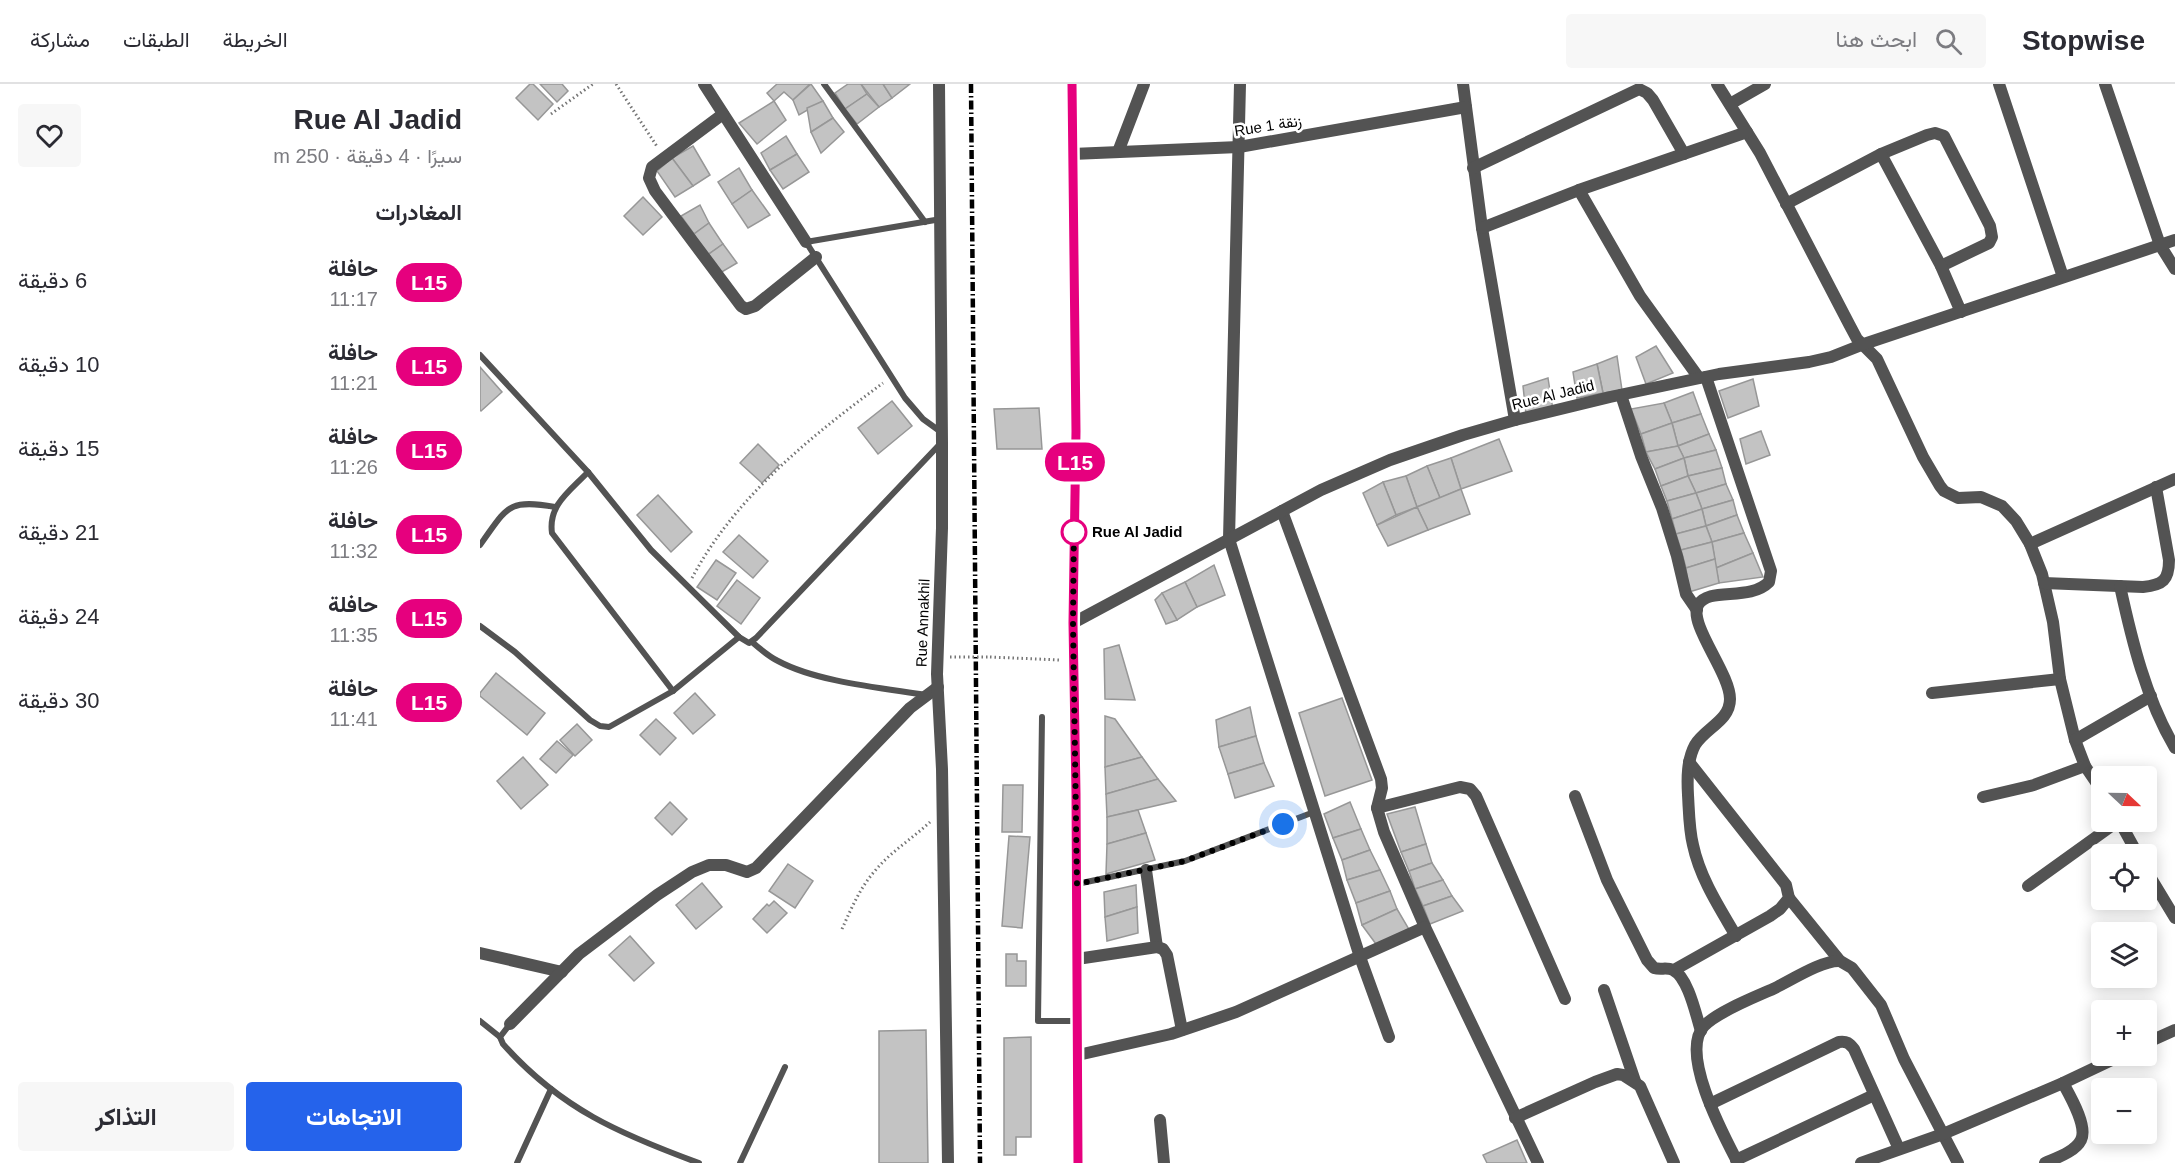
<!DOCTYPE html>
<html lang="ar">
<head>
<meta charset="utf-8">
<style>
	body { margin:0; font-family:Helvetica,Vazirmatn,sans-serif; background:#f7f7f7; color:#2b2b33; direction:rtl; height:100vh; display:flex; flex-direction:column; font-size:22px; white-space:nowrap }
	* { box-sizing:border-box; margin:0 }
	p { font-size:20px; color:#7c7c81 }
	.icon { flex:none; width:33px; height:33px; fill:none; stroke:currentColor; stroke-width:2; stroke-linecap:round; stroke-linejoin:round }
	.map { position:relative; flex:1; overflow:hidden; direction:ltr }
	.drawer { display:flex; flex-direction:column; background:#fff; width:480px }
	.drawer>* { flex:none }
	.badge { padding:0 12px; border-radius:20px; font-size:21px; line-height:39px }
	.needle { width:39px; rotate:112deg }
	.tools { position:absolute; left:1611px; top:682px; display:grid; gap:12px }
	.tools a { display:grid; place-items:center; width:66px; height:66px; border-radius:6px; background:#fff; box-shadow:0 3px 15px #0003; font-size:30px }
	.you { position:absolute; width:30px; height:30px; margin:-15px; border:4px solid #fff; border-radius:50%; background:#1a73e8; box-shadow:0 0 0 9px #1a73e833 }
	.map>.badge { position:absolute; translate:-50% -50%; box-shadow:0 0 0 3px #fff }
	h2 { padding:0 18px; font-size:22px; line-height:54px }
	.round { display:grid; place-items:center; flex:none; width:63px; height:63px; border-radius:6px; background:#f7f7f7 }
	.headline { display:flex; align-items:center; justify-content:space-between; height:102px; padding:0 18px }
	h1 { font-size:28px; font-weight:700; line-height:45px }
	.action { display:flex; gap:12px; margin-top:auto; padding:12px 18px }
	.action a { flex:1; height:69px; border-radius:6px; background:#2563eb; color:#fff; font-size:24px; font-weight:700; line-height:69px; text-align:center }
	.action a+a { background:#f7f7f7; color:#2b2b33 }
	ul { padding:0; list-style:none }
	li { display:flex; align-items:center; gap:18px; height:84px; padding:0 18px }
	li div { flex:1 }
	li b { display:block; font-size:22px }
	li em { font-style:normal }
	li .badge { min-width:66px; font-weight:700; text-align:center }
	header { display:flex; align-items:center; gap:36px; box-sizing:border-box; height:84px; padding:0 30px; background:#fff; border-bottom:2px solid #e1e1e2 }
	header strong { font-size:28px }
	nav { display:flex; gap:33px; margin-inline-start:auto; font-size:21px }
	.search { width:420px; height:54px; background:#f7f7f7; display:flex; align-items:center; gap:15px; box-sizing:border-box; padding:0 21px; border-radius:6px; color:#7c7c81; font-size:22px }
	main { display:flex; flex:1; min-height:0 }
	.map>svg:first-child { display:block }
</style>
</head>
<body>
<header>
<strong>Stopwise</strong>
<div class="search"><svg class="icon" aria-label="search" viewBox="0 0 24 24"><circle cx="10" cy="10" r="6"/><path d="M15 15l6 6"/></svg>ابحث هنا</div>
<nav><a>الخريطة</a><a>الطبقات</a><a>مشاركة</a></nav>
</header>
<main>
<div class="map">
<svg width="1695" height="1079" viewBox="0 0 1695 1079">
	<rect width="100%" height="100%" fill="#fff"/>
	<!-- building -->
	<g fill="#c3c3c3" stroke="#979797" stroke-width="1.5">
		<path d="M50 0H53L73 20 58 36 36 14Z"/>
		<path d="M60 0H82L88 7 77 18Z"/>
		<path d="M297 0H330L313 16 304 8 294 17 287 9Z"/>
		<path d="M331 0 343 17 319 31 313 16Z"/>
		<path d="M368 0H381L387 10 365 25 355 9Z"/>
		<path d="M381 0H403L412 14 399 23Z"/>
		<path d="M403 0H430L412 14Z"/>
		<path d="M387 10 399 23 377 40 365 25Z"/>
		<path d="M294 17 306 36 277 60 259 39Z"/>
		<path d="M343 17 353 34 331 48 327 24Z"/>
		<path d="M353 34 364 48 341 69 331 48Z"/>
		<path d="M306 52 317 70 290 86 281 69Z"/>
		<path d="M213 62 230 91 213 102 192 74Z"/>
		<path d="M317 70 329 88 303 105 290 86Z"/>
		<path d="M192 74 213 102 195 113 177 87Z"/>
		<path d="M259 84 272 106 252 120 238 98Z"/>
		<path d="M272 106 290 131 268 144 252 120Z"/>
		<path d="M163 113 182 133 163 151 144 132Z"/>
		<path d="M220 121 229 139 214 150 201 132Z"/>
		<path d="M229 139 243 160 226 172 214 150Z"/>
		<path d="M243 160 257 179 240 189 226 172Z"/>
		<path d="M1176 262 1193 289 1166 300 1156 273Z"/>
		<path d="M1137 272 1142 306 1123 309 1117 280Z"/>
		<path d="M1117 280 1123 309 1097 314 1093 288Z"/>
		<path d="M0 283 22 308 1 327 0 326Z"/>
		<path d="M1068 294 1073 326 1046 330 1043 302Z"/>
		<path d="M1273 295 1279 322 1248 334 1239 307Z"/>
		<path d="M1213 308 1221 330 1192 339 1184 319Z"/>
		<path d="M412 317 432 342 398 370 378 344Z"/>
		<path d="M1184 319 1192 339 1161 350 1151 325Z"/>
		<path d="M559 324 562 365H517L514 325Z"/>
		<path d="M1221 330 1229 350 1198 362 1192 339Z"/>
		<path d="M1192 339 1198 362 1166 368 1161 350Z"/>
		<path d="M1281 347 1290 371 1266 380 1260 355Z"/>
		<path d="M1229 350 1236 366 1204 374 1198 362Z"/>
		<path d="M1019 355 1032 387 981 405 971 374Z"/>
		<path d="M278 360 299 381 282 399 260 379Z"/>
		<path d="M1198 362 1204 374 1175 385 1166 368Z"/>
		<path d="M1236 366 1242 384 1208 392 1204 374Z"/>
		<path d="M971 374 981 405 960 414 947 382Z"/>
		<path d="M1204 374 1208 392 1181 402 1175 385Z"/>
		<path d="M947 382 960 414 937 423 926 392Z"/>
		<path d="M1242 384 1246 400 1216 409 1208 392Z"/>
		<path d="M926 392 937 423 916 431 903 398Z"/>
		<path d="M1208 392 1216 409 1187 417 1181 402Z"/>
		<path d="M903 398 916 431 897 441 883 409Z"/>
		<path d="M1246 400 1253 416 1222 425 1216 409Z"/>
		<path d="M981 405 990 430 948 446 937 423Z"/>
		<path d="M1216 409 1222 425 1192 435 1187 417Z"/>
		<path d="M178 411 212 448 191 468 157 431Z"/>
		<path d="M1253 416 1257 431 1226 442 1222 425Z"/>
		<path d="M937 423 948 446 908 462 897 441Z"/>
		<path d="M1222 425 1226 442 1196 450 1192 435Z"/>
		<path d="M1257 431 1264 449 1232 458 1226 442Z"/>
		<path d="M1226 442 1232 458 1201 466 1196 450Z"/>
		<path d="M1264 449 1273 469 1236 484 1232 458Z"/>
		<path d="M259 451 288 477 273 494 243 468Z"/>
		<path d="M1232 458 1235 475 1206 484 1201 466Z"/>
		<path d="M1273 469 1283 493 1239 499 1236 484Z"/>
		<path d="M1235 475 1239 499 1209 508 1206 484Z"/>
		<path d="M236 476 256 489 237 516 217 503Z"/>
		<path d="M734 481 745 511 717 523 705 498Z"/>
		<path d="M257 496 280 514 261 540 237 522Z"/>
		<path d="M705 498 717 523 697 536 682 509Z"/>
		<path d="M682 509 697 536 686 540 675 516Z"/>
		<path d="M639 561 655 616 625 615 624 565Z"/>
		<path d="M16 589 65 629 47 651 0 612V609Z"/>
		<path d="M215 609 235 631 213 650 194 629Z"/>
		<path d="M862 614 892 696 845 712 819 629Z"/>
		<path d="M770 623 776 652 739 663 736 636Z"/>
		<path d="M625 632 635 635 662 673 625 683Z"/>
		<path d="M176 635 196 654 180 671 160 651Z"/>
		<path d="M97 640 112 656 95 672 80 656Z"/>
		<path d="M776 652 784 679 748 690 739 663Z"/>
		<path d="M77 657 93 671 76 689 60 675Z"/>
		<path d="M43 673 68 701 41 725 17 697Z"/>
		<path d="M662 673 678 695 626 710 625 683Z"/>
		<path d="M784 679 794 702 755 714 748 690Z"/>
		<path d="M678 695 696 717 627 733 626 710Z"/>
		<path d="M523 701H543L542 748H522Z"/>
		<path d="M190 718 207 735 192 751 175 734Z"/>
		<path d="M870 718 881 745 853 754 844 730Z"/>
		<path d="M935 723 946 760 921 768 907 730Z"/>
		<path d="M658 726 666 749 627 760V733Z"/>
		<path d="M881 745 890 766 862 776 853 754Z"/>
		<path d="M666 749 675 776 626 790 627 760Z"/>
		<path d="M529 752 550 753 542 844 522 842Z"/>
		<path d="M946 760 952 779 929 787 921 768Z"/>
		<path d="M890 766 900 786 867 796 862 776Z"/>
		<path d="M952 779 963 796 935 805 929 787Z"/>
		<path d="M308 780 333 797 315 824 289 807Z"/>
		<path d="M900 786 910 807 876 819 867 796Z"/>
		<path d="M963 796 972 812 943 822 935 805Z"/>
		<path d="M222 799 242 823 216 845 196 821Z"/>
		<path d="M656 801 657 823 625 833 624 808Z"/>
		<path d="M910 807 917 825 882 841 876 819Z"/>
		<path d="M972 812 983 827 950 840 943 822Z"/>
		<path d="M294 817 307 829 287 849 273 835 287 820 289 822Z"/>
		<path d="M657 823 658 849 627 857 625 833Z"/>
		<path d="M917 825 930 847 896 860 882 841Z"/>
		<path d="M150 852 174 879 154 897 129 871Z"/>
		<path d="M526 870H537V877H546V902H526Z"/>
		<path d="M446 946 448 1079H399V947Z"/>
		<path d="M551 953V1053H536V1071H524V954Z"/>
		<path d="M1037 1056 1047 1079H1007L1003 1071Z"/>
	</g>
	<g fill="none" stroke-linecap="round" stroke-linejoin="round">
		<!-- path -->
		<g stroke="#757575" stroke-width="3" stroke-dasharray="1.5 3" stroke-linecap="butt">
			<path d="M136 0 178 64"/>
			<path d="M71 30 113 0"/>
			<path d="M212 494C255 413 330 353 403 299"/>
			<path d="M510 573 580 576"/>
			<path d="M362 845C371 825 380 804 394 788 410 768 432 755 450 738"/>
		</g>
		<!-- service -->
		<g stroke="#535353" stroke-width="6">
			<path d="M344 0 445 138"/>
			<path d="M461 135 326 158 425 314 443 335 461 348"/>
			<path d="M0 271 108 388 171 466 259 553 269 559 276 554 460 360"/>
			<path d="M108 388C90 407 68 421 72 449L193 607"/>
			<path d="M0 461C27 424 27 414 75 423"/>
			<path d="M0 542 35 568 110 636 120 642 129 643 193 607 259 553"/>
			<path d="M272 558C280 565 288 572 298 577 337 598 402 604 446 611"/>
			<path d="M562 633 558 937H598"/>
			<path d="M597 800 705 777 834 728"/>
			<path d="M0 937 20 953"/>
			<path d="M30 940 20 953 23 960C81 1025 140 1050 219 1079"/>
			<path d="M37 1079 71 1005"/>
			<path d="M260 1079 305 983"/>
		</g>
		<!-- minor -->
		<g stroke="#535353" stroke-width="12">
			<path d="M224 0 326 158"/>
			<path d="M760 0 749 455 880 873 909 953"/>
			<path d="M983 0 1002 144 1035 336"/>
			<path d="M1237 0 1280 69 1369 240 1377 255 1397 275 1443 373 1460 402 1464 407 1478 414 1501 413 1522 422 1536 437 1550 460 1562 490 1573 538 1580 595 1595 656 1605 682 1622 707"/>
			<path d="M1519 0 1583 193"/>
			<path d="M1625 0 1680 161 1695 185"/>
			<path d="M1250 20 1285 0"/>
			<path d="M243 30 172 83 169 94 175 107 261 222 266 225 275 222 336 173"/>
			<path d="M638 68 664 0"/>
			<path d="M592 70 759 63 986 23"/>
			<path d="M1401 70 1447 51 1455 49 1464 52 1510 142 1512 153 1509 159 1461 182"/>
			<path d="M993 84 1159 5 1167 9 1173 16 1204 70"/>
			<path d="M1099 106 1160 212 1219 294"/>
			<path d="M1306 120 1401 70 1461 182 1481 228"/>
			<path d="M1002 144 1099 106 1267 48"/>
			<path d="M1226 293 1291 487 1289 498C1269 518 1229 502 1218 521 1208 540 1250 589 1250 615 1250 637 1225 644 1215 661 1207 676 1207 694 1208 711 1209 727 1209 745 1213 761 1220 794 1239 823 1256 852"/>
			<path d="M1141 311 1161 372 1182 424 1197 472 1206 510 1217 526"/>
			<path d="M802 427 901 695 902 704 897 724 904 748 945 843 1058 1079"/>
			<path d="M1550 460 1695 395"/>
			<path d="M1564 499 1663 503C1683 501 1689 496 1689 476L1676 403"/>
			<path d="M1640 502C1652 557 1666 615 1695 664"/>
			<path d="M593 539 841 406 910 376 983 351 1035 336 1130 313 1239 290 1329 278 1351 273 1384 260 1695 156"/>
			<path d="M1452 609 1580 595"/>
			<path d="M1595 656 1671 612"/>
			<path d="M1095 712 1127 796 1167 876 1174 884C1181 886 1187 883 1193 886 1208 893 1216 931 1221 947"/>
			<path d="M1503 713 1554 701 1605 682"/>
			<path d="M897 724 980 703 990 705 996 712 1085 915"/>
			<path d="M1640 738 1658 771"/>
			<path d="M666 786 677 863"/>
			<path d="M1666 786 1695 834"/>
			<path d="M1548 802 1637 738"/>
			<path d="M1309 814 1360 877 1372 884 1401 921 1424 975 1478 1079"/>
			<path d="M0 869 82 888"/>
			<path d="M597 875 677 863 683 865 687 871 702 946"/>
			<path d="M1194 886 1290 832 1300 825 1309 814 1306 801 1209 678"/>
			<path d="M1124 906 1155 997"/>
			<path d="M30 940 99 870 177 811 212 788 229 781H246L267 788 276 784 430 624 458 603"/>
			<path d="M1666 959 1695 946"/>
			<path d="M598 971 691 950 756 928 945 843"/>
			<path d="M1230 1020 1359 958C1367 957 1369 959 1374 965L1419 1065"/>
			<path d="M1035 1034 1115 998 1137 990 1143 991 1160 1002 1194 1079"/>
			<path d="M680 1036 684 1079"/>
			<path d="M1256 1076 1394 1011"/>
			<path d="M1258 1079C1244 1052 1199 969 1224 942 1237 928 1275 913 1293 905 1310 897 1342 876 1360 877"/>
			<path d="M1381 1079 1463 1050 1583 999"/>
			<path d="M1565 1079C1576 1074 1595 1068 1601 1056 1608 1042 1590 1012 1583 999L1640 972"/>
		</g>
		<!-- tertiary -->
		<path stroke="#535353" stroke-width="12" d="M459 0 462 358V444L457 590 462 685 468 1079"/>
		<!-- secondary -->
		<path stroke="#202020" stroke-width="12" d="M592 0 596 347 593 539 596 709 598 1079"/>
		<!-- rail -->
		<path stroke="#000" stroke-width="4.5" stroke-dasharray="9 3 1.5 3" stroke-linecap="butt" d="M491 0 500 1079"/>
		<!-- path-bridge -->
		<path stroke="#757575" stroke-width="3" stroke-dasharray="1.5 3" stroke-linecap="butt" d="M470 573H510"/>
	</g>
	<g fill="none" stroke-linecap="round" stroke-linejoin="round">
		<defs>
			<path id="line" d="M592 0 596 347 593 539 596 709 598 1079"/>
		</defs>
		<!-- line casing -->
		<use href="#line" stroke="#fff" stroke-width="14"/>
		<!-- line -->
		<use href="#line" stroke="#e6007e" stroke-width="9"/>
		<!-- walk -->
		<path stroke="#000" stroke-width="6" stroke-dasharray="0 10.8" d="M594 448V440L593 539 597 800 705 777 803 740"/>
	</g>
	<!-- markers -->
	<circle fill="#fff" stroke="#e6007e" stroke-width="3" cx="594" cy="448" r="12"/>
	<g text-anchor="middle" stroke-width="5" stroke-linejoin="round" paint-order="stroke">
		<!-- street labels -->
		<g font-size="15" fill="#000" stroke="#fff">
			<text transform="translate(788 42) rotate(-9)" y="5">Rue 1 زنقة</text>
			<text transform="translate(1073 311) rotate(-14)" y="5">Rue Al Jadid</text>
			<text transform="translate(443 539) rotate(-88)" y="5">Rue Annakhil</text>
		</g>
		<!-- stop labels -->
		<g font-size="15" font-weight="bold" fill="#000" stroke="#fff" text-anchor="start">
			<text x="612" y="453">Rue Al Jadid</text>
		</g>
	</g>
</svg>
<div class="tools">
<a><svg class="needle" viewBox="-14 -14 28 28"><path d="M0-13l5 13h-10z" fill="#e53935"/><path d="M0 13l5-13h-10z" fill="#7c7c81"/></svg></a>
<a><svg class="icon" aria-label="locate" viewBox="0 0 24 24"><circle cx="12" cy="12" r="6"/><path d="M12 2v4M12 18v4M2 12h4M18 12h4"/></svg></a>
<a><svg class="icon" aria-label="layers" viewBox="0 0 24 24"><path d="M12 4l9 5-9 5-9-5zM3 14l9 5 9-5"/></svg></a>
<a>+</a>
<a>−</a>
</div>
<div class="you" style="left:803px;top:740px"></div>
<b class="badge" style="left:595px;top:378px;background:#e6007e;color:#fff">L15</b>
</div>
<section class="drawer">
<div class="headline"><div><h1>Rue Al Jadid</h1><p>سيرًا · 4 دقيقة · 250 m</p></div><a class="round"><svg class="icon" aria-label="heart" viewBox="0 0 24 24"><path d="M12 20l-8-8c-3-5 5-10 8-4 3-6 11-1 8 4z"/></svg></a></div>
<h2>المغادرات</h2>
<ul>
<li><span class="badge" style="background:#e6007e;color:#fff">L15</span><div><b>حافلة</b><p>11:17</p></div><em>6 دقيقة</em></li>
<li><span class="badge" style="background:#e6007e;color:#fff">L15</span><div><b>حافلة</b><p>11:21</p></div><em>10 دقيقة</em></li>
<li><span class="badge" style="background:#e6007e;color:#fff">L15</span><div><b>حافلة</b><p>11:26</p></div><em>15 دقيقة</em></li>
<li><span class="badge" style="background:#e6007e;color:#fff">L15</span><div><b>حافلة</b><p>11:32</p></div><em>21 دقيقة</em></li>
<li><span class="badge" style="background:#e6007e;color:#fff">L15</span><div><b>حافلة</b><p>11:35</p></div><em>24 دقيقة</em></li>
<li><span class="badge" style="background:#e6007e;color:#fff">L15</span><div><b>حافلة</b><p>11:41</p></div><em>30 دقيقة</em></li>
</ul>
<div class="action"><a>الاتجاهات</a><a>التذاكر</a></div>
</section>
</main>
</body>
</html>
